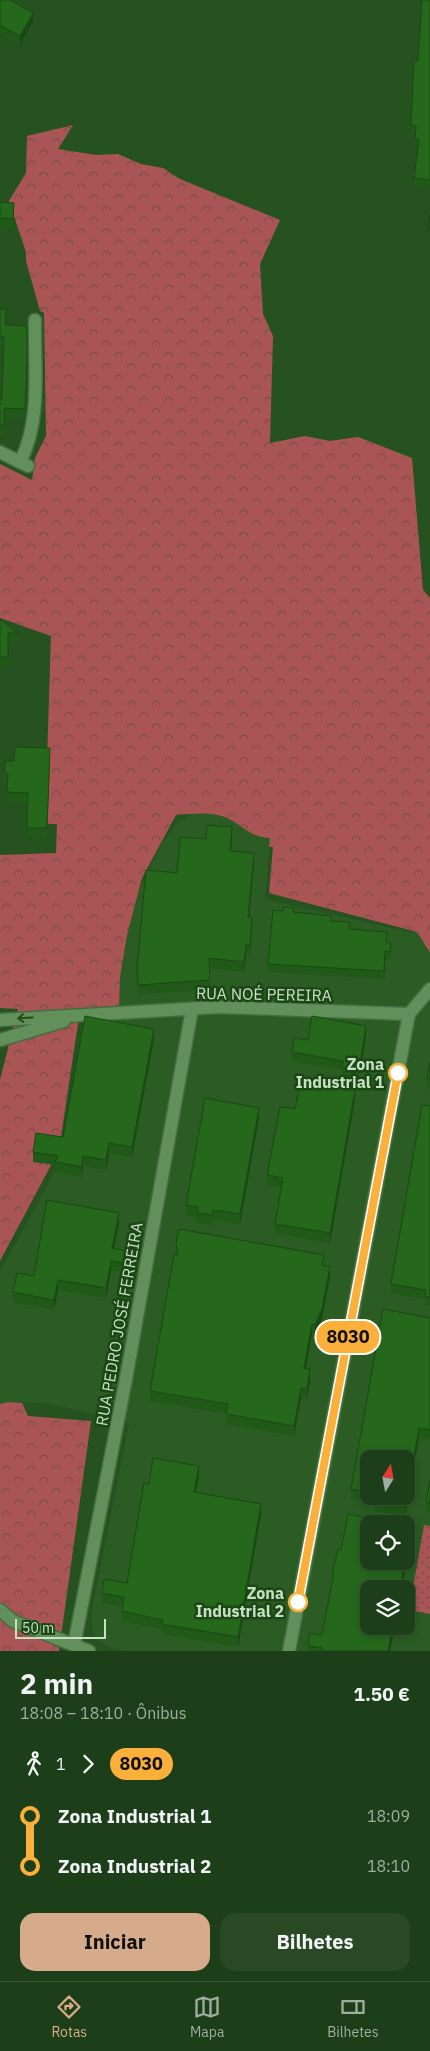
<!DOCTYPE html>
<html lang="pt">
<head>
<meta charset="utf-8">
<style>
	body { margin:0; font-family:"IBM Plex Sans",sans-serif; background:#294925; color:#f1f3f6; height:100vh; display:flex; flex-direction:column; font-size:19px; white-space:nowrap }
	* { box-sizing:border-box; margin:0 }
	p { font-size:16px; color:#a0aea2 }
	.icon { flex:none; width:28px; height:28px; fill:none; stroke:currentColor; stroke-width:2; stroke-linecap:round; stroke-linejoin:round }
	.map { position:relative; height:1651px; overflow:hidden }
	.sheet { display:flex; flex-direction:column; background:#1c3e18; flex:1 }
	.sheet>* { flex:none }
	.badge { padding:0 10px; border-radius:16px; font-size:18px; line-height:32px }
	.needle { width:32px; rotate:11deg }
	.tools { position:absolute; left:360px; top:1450px; display:grid; gap:10px }
	.tools a { display:grid; place-items:center; width:55px; height:55px; border-radius:10px; background:#1c3e18; box-shadow:0 2px 8px #0003,0 0 0 1px #3a5737; font-size:25px }
	.scale { position:absolute; left:15px; bottom:12px; width:91px; box-sizing:border-box; padding-left:5px; border:2px solid #c7e0c4; border-top:0; font-size:14px; line-height:18px; white-space:nowrap; color:#c7e0c4; -webkit-text-stroke:4px #1a4714; paint-order:stroke }
	.map>.badge { position:absolute; translate:-50% -50%; box-shadow:0 0 0 2px #fff }
	.legs { display:flex; align-items:center; gap:8px; height:55px; padding:0 20px; font-size:16px }
	.legs p { margin-inline-start:auto }
	.head { display:flex; align-items:center; justify-content:space-between; height:85px; padding:0 20px }
	h1 { font-size:28px; font-weight:700; line-height:38px }
	.action { display:flex; gap:10px; margin-top:auto; padding:10px 20px }
	.action a { flex:1; height:58px; border-radius:15px; background:#d6ab8b; color:#111; font-size:20px; font-weight:700; line-height:58px; text-align:center }
	.action a+a { background:#294925; color:#f1f3f6 }
	ul { padding:0 20px; list-style:none }
	li { display:flex; align-items:center; gap:18px; height:50px; font-size:19px }
	li i { display:grid; place-items:center; width:8px; height:100%; margin:0 6px; background:currentColor }
	li i::after { content:''; width:12px; height:12px; margin:-6px; border:4px solid; border-radius:50%; background:#1c3e18 }
	li p { margin-inline-start:auto }
	li:first-child i { background:linear-gradient(#0000 50%,currentColor 0) }
	li:last-child i { background:linear-gradient(currentColor 50%,#0000 0) }
	.menu { display:flex; justify-content:space-around; align-items:center; height:70px; border-top:1px solid #3a5737; background:#1c3e18; font-size:14px; color:#a0aea2 }
	.menu a { display:grid; justify-items:center; gap:2px }
	.menu .active { color:#d6ab8b }
	.map>svg:first-child { display:block }
</style>
</head>
<body>
<div class="map">
<svg width="430" height="1651" viewBox="0 0 430 1651">
	<defs>
		<pattern id="grass-dots" width="8" height="8" patternUnits="userSpaceOnUse" patternTransform="scale(1.25)"><rect width="8" height="8" fill="#a95555"/><path d="M2 2h.1M6 6h.1" fill="none" stroke="#784d49" stroke-width="1.8" stroke-linecap="round"/></pattern>
		<pattern id="forest-crowns" width="20" height="18" patternUnits="userSpaceOnUse" patternTransform="scale(1.25)"><rect width="20" height="18" fill="#a95555"/><path d="M2 6a3 3 0 1 1 6 0M12 15a3 3 0 1 1 6 0" fill="none" stroke="#784d49"/></pattern>
	</defs>
	<rect width="100%" height="100%" fill="#265220"/>
	<!-- built -->
	<path fill="#2a5c23" fill-rule="evenodd" d="M211 813 271 832 265 899 414 933 430 888V1651H122L100 1643 93 1633 91 1615 129 1424 102 1416 50 1404 8 1402 0 1404V1272L60 1162 132 907 144 879 163 842 177 823 192 814ZM369 1459H406V1496H369ZM369 1524H406V1561H369ZM369 1589H406V1626H369Z"/>
	<!-- grass -->
	<path fill="url(#grass-dots)" d="M424 1525 430 1526V1614L409 1610Z"/>
	<!-- forest -->
	<g fill="url(#forest-crowns)">
		<path d="M73 125 58 149 96 155 118 154 141 164 163 168 180 179 280 220 260 264 263 314 273 336 270 443 305 436 330 441 358 437 412 458 423 590 430 598V953L417 932 269 893 273 847H269L270 838C248 837 245 826 227 818 211 811 193 814 176 815L142 878 127 935 120 977 119 1009 80 1010 59 1150 0 1261V1080L18 1009 0 1008V855L56 853 57 824H45L51 636 0 618V464L32 480 35 458 46 436 44 313 40 311 26 261V252L9 201 26 173 27 136Z"/>
		<path d="M8 1402 22 1403 28 1416 91 1421 59 1651H0V1404Z"/>
	</g>
	<g fill="none" stroke-linecap="round" stroke-linejoin="round">
		<defs>
			<g id="minor">
				<path d="M0 452 28 466"/>
				<path d="M20 462C42 420 34 366 35 320"/>
				<path d="M0 1020 219 1007 409 1014"/>
				<path d="M0 1040 64 1021"/>
				<path d="M0 1610 13 1621 89 1651"/>
				<path d="M74 1645 126 1379 192 1009"/>
				<path d="M289 1651 409 1014 430 989"/>
			</g>
		</defs>
		<!-- minor casing -->
		<use href="#minor" stroke="#456d41" stroke-width="15"/>
		<!-- minor -->
		<use href="#minor" stroke="#62905b" stroke-width="12"/>
	</g>
	<!-- wall -->
	<g fill="#205918" fill-rule="evenodd">
		<path d="M0 0 33 22 20 45 0 34Z"/>
		<path d="M430 0V188L414 186V178L418 147H415V134L411 133V125L418 61Z"/>
		<path d="M0 202 14 212 13 229 0 228Z"/>
		<path d="M430 214V236H428Z"/>
		<path d="M0 309 5 325 27 371 25 418H4V435H0V399H2L4 346H0Z"/>
		<path d="M0 619 17 633V642L8 643V667H0Z"/>
		<path d="M50 759 47 839 27 838 28 803 7 802V784H5V761H14Z"/>
		<path d="M232 837 231 851 254 863 249 917 252 927 250 955H246L244 972 209 968 210 990 138 994 137 967 177 873 206 839Z"/>
		<path d="M283 911 294 912 331 921 350 929 387 942 391 951 390 961 385 960 384 979 268 972V964Z"/>
		<path d="M366 1035 360 1074 355 1073 354 1080 342 1078V1070L292 1061V1052L308 1040Z"/>
		<path d="M154 1039 132 1157 109 1153 106 1170 83 1166 82 1177 55 1172V1165L33 1162V1152L63 1137Z"/>
		<path d="M430 1062V1089H427V1079Z"/>
		<path d="M355 1099 330 1243 275 1233V1224L282 1187 267 1185V1175L295 1109Z"/>
		<path d="M430 1106V1306L425 1305V1299L391 1293V1284Z"/>
		<path d="M259 1118 240 1224 213 1220 212 1225 197 1223V1217L186 1215V1205Z"/>
		<path d="M119 1223 114 1249 126 1261 123 1272 111 1270 106 1298 58 1290 54 1310 13 1302V1292L34 1276Z"/>
		<path d="M176 1243 324 1266 330 1277 322 1319 315 1335 312 1334 306 1369 310 1380 307 1399 301 1398 294 1436 226 1424V1414L150 1401V1391L177 1255Z"/>
		<path d="M430 1318V1440L419 1437 405 1516 375 1511V1503L351 1499V1489ZM369 1459 406 1496H369Z"/>
		<path d="M199 1476 196 1492 261 1514 238 1647 162 1634V1629L122 1621 123 1607 102 1603V1593L127 1583 149 1484Z"/>
		<path d="M430 1480V1513L426 1512V1502Z"/>
		<path d="M411 1536 369 1626H395L390 1651H308V1646L322 1635 333 1580V1570L341 1550Z"/>
	</g>
	<!-- shaded-wall -->
	<g fill="#1a4914">
		<path d="M33 13V22L20 45V36Z"/>
		<path d="M27 362V371L25 418V409Z"/>
		<path d="M232 827V837L230 861V851Z"/>
		<path d="M254 853V863L248 927V917Z"/>
		<path d="M252 917V927L250 955V945Z"/>
		<path d="M246 945V955L244 972V962Z"/>
		<path d="M385 951V960L384 979V971Z"/>
		<path d="M366 1026V1035L360 1074V1064Z"/>
		<path d="M154 1029V1039L132 1157V1147Z"/>
		<path d="M355 1063V1073L354 1080V1070Z"/>
		<path d="M355 1090V1099L330 1243V1233Z"/>
		<path d="M259 1108V1118L240 1224V1214Z"/>
		<path d="M109 1143V1153L106 1170V1160Z"/>
		<path d="M83 1156V1166L82 1177V1167Z"/>
		<path d="M119 1213V1223L112 1258V1248Z"/>
		<path d="M126 1251V1261L123 1272V1263Z"/>
		<path d="M111 1261V1270L106 1298V1288Z"/>
		<path d="M330 1267V1277L322 1319 315 1335V1325Z"/>
		<path d="M58 1280V1290L54 1310V1300Z"/>
		<path d="M312 1324V1334L304 1379V1368Z"/>
		<path d="M310 1369V1380L307 1399V1389Z"/>
		<path d="M301 1388V1398L294 1436V1426Z"/>
		<path d="M419 1428V1437L405 1516V1506Z"/>
		<path d="M199 1466V1476L194 1502V1492Z"/>
		<path d="M261 1504V1514L238 1647V1637Z"/>
		<path d="M411 1526V1536L402 1589H400L405 1561H406V1554Z"/>
		<path d="M393 1626H395L390 1651H388Z"/>
	</g>
	<!-- building -->
	<g fill="#25681c" stroke="#1a4914">
		<path d="M0 0H10L33 13 20 36 0 25Z"/>
		<path d="M422 0H430V180L414 178 419 140 415 139 416 126 411 125 414 61H418Z"/>
		<path d="M0 202 14 203 13 219 0 218Z"/>
		<path d="M430 214V230H428Z"/>
		<path d="M0 309H6L5 325 27 326V362L25 409 4 408V425H0V399H2L4 337H0Z"/>
		<path d="M0 619 17 633H8V657H0Z"/>
		<path d="M15 747 50 748 47 828H27L28 793 7 792 8 774 5 773V761H14Z"/>
		<path d="M207 825 232 827 230 851 254 853 248 917H252L250 945H246L244 962 209 958 210 980 138 985 137 967 146 870 177 873 180 837 206 839Z"/>
		<path d="M283 907 294 908 293 912 331 916V921L350 922 349 929 387 932 386 942 391 943 390 952 385 951 384 971 268 964 273 910 283 911Z"/>
		<path d="M85 1016 154 1029 132 1147 109 1143 106 1160 83 1156 82 1167 55 1162 58 1156 33 1152 36 1133 63 1137Z"/>
		<path d="M312 1016 366 1026 360 1064 355 1063 354 1070 342 1068 343 1061 292 1052 294 1038 308 1040Z"/>
		<path d="M430 1062V1079H427Z"/>
		<path d="M301 1080 355 1090 330 1233 275 1224 283 1178 267 1175 280 1107 295 1109Z"/>
		<path d="M205 1098 259 1108 240 1214 213 1210 212 1215 197 1213 198 1207 186 1205Z"/>
		<path d="M422 1105 430 1106V1297L425 1296 426 1290 391 1284Z"/>
		<path d="M47 1200 119 1213 112 1248 126 1251 123 1263 111 1261 106 1288 58 1280 54 1300 13 1292 17 1273 34 1276Z"/>
		<path d="M179 1229 324 1255 322 1265 330 1267 322 1309 315 1325 312 1324 304 1368 310 1369 307 1389 301 1388 294 1426 226 1414 228 1404 150 1391 174 1255H178L176 1243Z"/>
		<path d="M383 1309 430 1318V1430L419 1428 405 1506 375 1501 376 1496H406V1459H369V1492L351 1489Z"/>
		<path d="M153 1458 199 1466 194 1492 261 1504 238 1637 162 1624 163 1620 122 1611 124 1597 102 1593 104 1579 127 1583 144 1483 149 1484Z"/>
		<path d="M430 1480V1503L426 1502Z"/>
		<path d="M348 1514 398 1524H369V1561H405L400 1589H369V1626H393L388 1651H322L323 1648 308 1646 310 1633 322 1635 333 1578V1570L338 1549 341 1550Z"/>
		<path d="M406 1525 411 1526 406 1554Z"/>
	</g>
	<!-- one-way arrows -->
	<defs><path id="oneway-shaft" d="M-6 0H5M1.5-3L5.5 0L1.5 3" fill="none" stroke-width="1.6" stroke-linecap="round" stroke-linejoin="round" transform="scale(1.25)"/></defs>
	<use stroke="#214e1b" href="#oneway-shaft" transform="translate(25 1018) rotate(177)"/>
	<g fill="none" stroke-linecap="round" stroke-linejoin="round">
		<defs>
			<path id="line-1" d="M298 1602 398 1073"/>
		</defs>
		<!-- line-1 casing -->
		<use href="#line-1" stroke="#fff" stroke-width="11"/>
		<!-- line-1 -->
		<use href="#line-1" stroke="#fbb03b" stroke-width="8"/>
	</g>
	<!-- markers -->
	<g fill="#fff" stroke="#fbb03b" stroke-width="2.5">
		<circle cx="398" cy="1073" r="9"/>
		<circle cx="298" cy="1602" r="9"/>
	</g>
	<g text-anchor="middle" stroke-width="5" stroke-linejoin="round" paint-order="stroke">
		<!-- street labels -->
		<g font-size="16" fill="#c7e0c4" stroke="#1a4714">
			<text transform="translate(264 994) rotate(1)" y="6">RUA NOÉ PEREIRA</text>
			<text transform="translate(119 1324) rotate(-80)" y="6">RUA PEDRO JOSÉ FERREIRA</text>
		</g>
		<!-- stop labels -->
		<g font-size="16" font-weight="bold" fill="#c7e0c4" stroke="#1a4714" text-anchor="end">
			<text x="384" y="1070">Zona<tspan x="384" dy="18">Industrial 1</tspan></text>
			<text x="284" y="1599">Zona<tspan x="284" dy="18">Industrial 2</tspan></text>
		</g>
	</g>
</svg>
<div class="tools">
<a><svg class="needle" viewBox="-14 -14 28 28"><path d="M0-13l5 13h-10z" fill="#e53935"/><path d="M0 13l5-13h-10z" fill="#a0aea2"/></svg></a>
<a><svg class="icon" aria-label="locate" viewBox="0 0 24 24"><circle cx="12" cy="12" r="6"/><path d="M12 2v4M12 18v4M2 12h4M18 12h4"/></svg></a>
<a><svg class="icon" aria-label="layers" viewBox="0 0 24 24"><path d="M12 4l9 5-9 5-9-5zM3 14l9 5 9-5"/></svg></a>
</div>
<div class="scale">50 m</div>
<b class="badge" style="left:348px;top:1337px;background:#fbb03b;color:#111">8030</b>
</div>
<section class="sheet">
<div class="head"><div><h1>2 min</h1><p>18:08 – 18:10 · Ônibus</p></div><b>1.50 €</b></div>
<div class="legs"><svg class="icon" aria-label="walk" viewBox="0 0 24 24"><circle cx="13" cy="4" r="2"/><path d="M13 8l-2 6 4 7M11 14l-3 7M7 12l3-4h3l4 4"/></svg>1<svg class="icon" aria-label="forward" viewBox="0 0 24 24"><path d="M9 5l7 7-7 7"/></svg><b class="badge" style="background:#fbb03b;color:#111">8030</b></div>
<ul>
<li><i style="color:#fbb03b"></i><b>Zona Industrial 1</b><p>18:09</p></li>
<li><i style="color:#fbb03b"></i><b>Zona Industrial 2</b><p>18:10</p></li>
</ul>
<div class="action"><a>Iniciar</a><a>Bilhetes</a></div>
</section>
<nav class="menu">
<a class="active"><svg class="icon" aria-label="directions" viewBox="0 0 24 24"><path d="M12 3l9 9-9 9-9-9zM9 14v-3h6M13 9l2 2-2 2"/></svg>Rotas</a>
<a><svg class="icon" aria-label="map" viewBox="0 0 24 24"><path d="M3 6l6-2 6 2 6-2v14l-6 2-6-2-6 2zM9 4v14M15 6v14"/></svg>Mapa</a>
<a><svg class="icon" aria-label="tickets" viewBox="0 0 24 24"><path d="M3 7h18v10H3zM15 7v10"/></svg>Bilhetes</a>
</nav>
</body>
</html>
